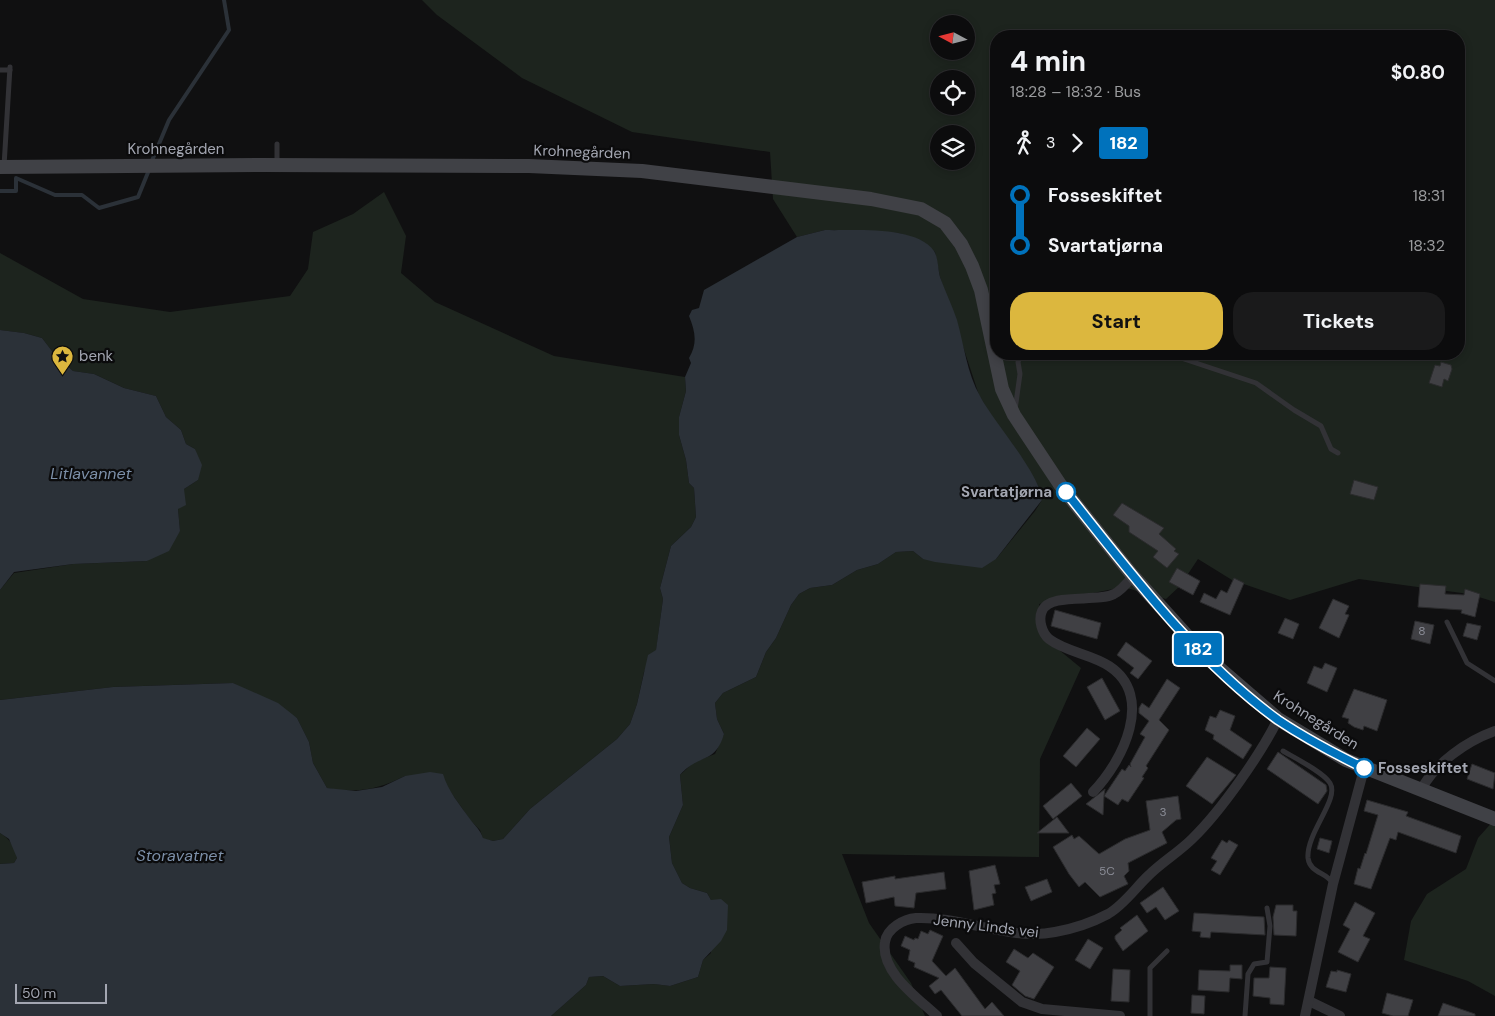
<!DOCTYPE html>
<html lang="en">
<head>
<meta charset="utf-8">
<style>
	body { margin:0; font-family:"DM Sans",sans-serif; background:#1a1a1b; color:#f1f3f6; height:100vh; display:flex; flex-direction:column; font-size:19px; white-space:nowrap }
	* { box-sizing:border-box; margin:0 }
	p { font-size:16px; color:#9a9b9d }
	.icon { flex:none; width:28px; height:28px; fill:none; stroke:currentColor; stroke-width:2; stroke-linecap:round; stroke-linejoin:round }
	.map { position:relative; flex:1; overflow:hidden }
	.details { position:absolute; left:990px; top:30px; width:475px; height:330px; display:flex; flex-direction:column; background:#0c0c0d; border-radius:20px; box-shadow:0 2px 8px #0003,0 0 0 1px #2c2c2e }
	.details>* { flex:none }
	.badge { padding:0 10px; border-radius:4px; font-size:18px; line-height:32px }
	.needle { width:32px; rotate:277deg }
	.fabs { position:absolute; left:930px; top:15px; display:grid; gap:10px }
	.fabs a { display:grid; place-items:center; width:45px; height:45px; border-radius:50%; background:#0c0c0d; box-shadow:0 2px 8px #0003,0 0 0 1px #2c2c2e; font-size:25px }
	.scale { position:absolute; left:15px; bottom:12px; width:92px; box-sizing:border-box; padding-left:5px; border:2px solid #a3a6b1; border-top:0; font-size:14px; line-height:18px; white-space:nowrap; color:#a3a6b1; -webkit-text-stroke:4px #0b0b0c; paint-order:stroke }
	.map>.badge { position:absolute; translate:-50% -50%; box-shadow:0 0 0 2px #fff }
	.legs { display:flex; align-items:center; gap:8px; height:55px; padding:0 20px; font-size:16px }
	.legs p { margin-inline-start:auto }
	.summary { display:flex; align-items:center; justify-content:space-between; height:85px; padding:0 20px }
	h1 { font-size:28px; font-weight:700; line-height:38px }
	.button { display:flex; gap:10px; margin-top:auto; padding:10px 20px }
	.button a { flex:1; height:58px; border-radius:20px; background:#dcb73e; color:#111; font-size:20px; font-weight:700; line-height:58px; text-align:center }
	.button a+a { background:#1a1a1b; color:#f1f3f6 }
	ul { padding:0 20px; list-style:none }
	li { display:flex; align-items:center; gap:18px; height:50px; font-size:19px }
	li i { display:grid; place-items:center; width:8px; height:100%; margin:0 6px; background:currentColor }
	li i::after { content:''; width:12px; height:12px; margin:-6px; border:4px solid; border-radius:50%; background:#0c0c0d }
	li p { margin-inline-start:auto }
	li:first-child i { background:linear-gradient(#0000 50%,currentColor 0) }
	li:last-child i { background:linear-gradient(currentColor 50%,#0000 0) }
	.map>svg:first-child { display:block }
</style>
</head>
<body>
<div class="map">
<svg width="1495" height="1016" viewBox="0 0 1495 1016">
	<rect width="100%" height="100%" fill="#101011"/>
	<!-- green -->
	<g fill="#1d241e" fill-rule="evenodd">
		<path d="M422 0H1495V602L1469 594 1359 579 1290 600 1232 580 1198 559 1180 586 1166 599 1123 587 1039 604 1047 640 1081 668 1040 759 1039 857 842 854 869 923 911 983 925 1016H551L586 985 589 977 603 976 620 986 654 984 670 986 698 977 703 960 711 953V900L707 893 690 888 682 883 672 863 669 837 683 805 680 775 694 762 715 754 724 734 717 719 715 703 723 693 756 677 766 652 776 638 791 605 799 594 810 588 832 585 857 570 878 564 896 552 913 551 923 559H996L1035 511 1042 500V493L1027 467 998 427 979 395 940 277 935 252 920 240 899 233 825 230 797 237 773 199 770 152 632 132 522 78 437 15ZM939 24H966V51H939ZM996 36H1459V354H996ZM939 79H966V106H939ZM939 134H966V161H939Z"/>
		<path d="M384 192 406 236 401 273 435 302 554 356 685 377 686 391 679 417V435L686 460 689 483 694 488 696 517 691 527 671 546 660 588 663 599 656 651 644 672 637 704 630 724 617 739 530 809 503 839 493 841 483 839 480 830 471 821 447 787 405 776C379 789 356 794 327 788L313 763 309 742 297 718 233 683 113 687 0 700V590L14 573 73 564 147 561 180 531 178 509 184 489 198 480 195 449 186 444 181 430 166 417 156 396 124 388 94 374 73 371 55 355 42 338 24 333 0 330V253L83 299 170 312 290 296 308 269 313 232 353 214Z"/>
		<path d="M1495 819V996L1468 981 1404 960 1411 921 1427 894 1466 869 1478 838Z"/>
		<path d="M0 833C11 840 14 846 17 858L14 863 0 864Z"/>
	</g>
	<!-- water -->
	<g fill="#2b3138">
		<path d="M825 230C853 231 916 225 934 251 938 257 938 269 940 277 945 291 952 305 957 320 964 345 967 373 980 396 994 423 1040 473 1042 500L996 559 982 568 935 562 923 559 913 551 896 552 878 564 857 570 832 585 810 588 799 594 791 605 776 638 766 652 756 677 723 693 715 703 717 719 724 734C715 765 699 753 680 775L683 805 669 837 672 863 682 883 690 888 707 893 711 900 721 899 728 905 727 930 721 941 703 960 698 977 670 986 654 984 620 986 603 976 589 977 586 985 551 1016H0V864L14 863 17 858 9 839 0 833V700L113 687 233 683 278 703 297 718 309 742 313 763 327 788 356 791 382 787 405 776 430 772 443 774C448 791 460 805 470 819 475 826 480 829 483 838L493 841 503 839 530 809 617 739 630 724 637 704 648 655 656 650 663 599 660 588 671 546 691 527 696 517 694 488 689 483 686 460 679 435V417L686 391 685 377 691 363 689 358C698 343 695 331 689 316L692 310 699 308 704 290 797 237Z"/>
		<path d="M0 330 24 333 42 338 55 355 73 371 94 374 124 388 156 396 166 417 181 430 186 444 195 449 202 465 198 480 184 489 186 505 178 509 180 531 169 551 147 561 73 564 14 572 0 590Z"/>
	</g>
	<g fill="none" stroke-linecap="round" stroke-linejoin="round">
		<!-- stream -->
		<g stroke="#2b3138" stroke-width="4">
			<path d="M151 163 169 120 229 30 224 0"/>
			<path d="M0 191H16V178L55 195H82L99 208 138 197 149 170"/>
		</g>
	</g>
	<!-- building -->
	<g fill="#404044" stroke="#2b2b2d">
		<path d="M1441 362 1451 365 1452 369 1448 381 1444 379 1442 387 1429 383 1435 365 1440 366Z"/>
		<path d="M1354 480 1378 487 1374 500 1350 494Z"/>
		<path d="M1122 503 1164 528 1159 534 1176 549 1174 551 1179 554 1167 568 1153 557 1158 551 1129 532V526L1113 515Z"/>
		<path d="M1177 568 1200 581 1193 595 1169 582Z"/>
		<path d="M1234 578 1244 583 1230 615 1200 602 1204 593 1216 599 1221 590 1227 593Z"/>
		<path d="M1420 584 1446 586 1445 594 1464 595 1465 589 1480 594 1475 617 1461 613 1462 610 1418 607Z"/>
		<path d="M1333 599 1349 606 1345 614 1349 615 1339 638 1319 628Z"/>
		<path d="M1055 610 1101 623 1097 639 1051 626Z"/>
		<path d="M1285 618 1299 624 1293 639 1278 633Z"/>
		<path d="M1415 621 1434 625 1430 644 1411 639Z"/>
		<path d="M1467 623 1481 626 1477 640 1463 636Z"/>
		<path d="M1126 642 1152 661 1138 679 1130 673 1134 668 1117 655Z"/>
		<path d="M1325 663 1337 668 1327 692 1307 683 1314 666 1322 669Z"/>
		<path d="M1102 678 1120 711 1105 720 1087 687Z"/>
		<path d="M1167 679 1180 688 1159 720 1169 730 1146 766 1148 768 1142 777 1144 778 1128 802 1122 799 1118 805 1104 796 1103 815 1086 804 1105 789 1104 796 1122 769 1125 771 1129 765 1131 767 1130 764 1145 737 1140 734 1149 721 1139 713V708L1142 703 1149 708Z"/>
		<path d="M1354 689 1387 700 1377 731 1364 726 1363 730 1354 727 1348 723 1349 719 1342 717Z"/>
		<path d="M1220 710 1235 716 1230 730 1252 745 1243 759 1213 739 1214 735 1205 730 1210 716 1216 718Z"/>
		<path d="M1087 728 1100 739 1076 767 1063 756Z"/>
		<path d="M1278 752 1326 785 1327 791 1318 804 1267 769Z"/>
		<path d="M1207 757 1236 775 1212 804 1186 786Z"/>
		<path d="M1472 764 1495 773 1493 789 1467 779Z"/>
		<path d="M1071 783 1082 796 1053 819 1043 806Z"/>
		<path d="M1178 796 1181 819 1176 820 1162 832 1167 843 1128 863 1129 871 1124 876 1128 884 1100 897 1085 882 1079 887 1069 874 1053 847 1072 835 1074 839 1079 836 1099 854 1125 839 1150 830 1146 801Z"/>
		<path d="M1367 800 1408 812 1406 816 1461 836 1456 853 1398 832 1396 840 1390 838 1371 889 1354 884 1358 868 1360 869 1365 853 1366 854 1378 815 1364 811Z"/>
		<path d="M1057 817 1069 833H1037Z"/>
		<path d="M1320 838 1332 841 1329 853 1317 849Z"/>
		<path d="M1222 840 1227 843 1229 840 1238 845 1220 875 1211 870 1217 861 1211 858Z"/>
		<path d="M995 865 1000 884 994 885 996 893 992 894 994 905 974 910 969 871Z"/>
		<path d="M944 872 946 889 916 893 914 908 895 906 894 897 866 903 862 882 895 876V879Z"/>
		<path d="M1047 879 1052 892 1031 901 1025 887Z"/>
		<path d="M1163 887 1179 911 1165 920 1156 907 1147 913 1140 903Z"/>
		<path d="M1355 902 1375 913 1363 936 1370 939 1358 962 1338 952 1350 929 1343 925Z"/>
		<path d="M1276 905H1293V911H1297L1296 936 1274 935 1273 917Z"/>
		<path d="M1194 913 1264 917 1265 935 1211 932 1210 938 1200 937 1201 932 1192 931Z"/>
		<path d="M1137 915 1148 931 1123 951 1115 939V936L1122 930 1120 928Z"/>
		<path d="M930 930 943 936 932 961 946 976 955 968 985 1009 992 1002 1004 1016H962L941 990 935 994 929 986 939 978 914 967 915 963 908 960 910 950 901 946 905 936 914 940 915 938 918 939 921 931 928 934Z"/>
		<path d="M1088 939 1103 948 1090 969 1075 960Z"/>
		<path d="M1014 949 1028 958 1033 953 1054 967 1034 999 1025 996 1012 985 1020 971 1006 962Z"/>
		<path d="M1230 965H1242V979L1230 978 1229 992 1198 990 1199 970 1230 971Z"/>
		<path d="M1270 967 1286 968 1284 1005 1270 1004V998L1253 996 1254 978H1269Z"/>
		<path d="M1113 969 1130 970 1129 1002 1111 1001Z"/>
		<path d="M1337 970 1351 974 1346 992 1326 987 1331 971 1337 972Z"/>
		<path d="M1387 993 1413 1000 1408 1016H1393L1382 1013Z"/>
		<path d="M1192 995 1205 996 1204 1014 1191 1013Z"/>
		<path d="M1443 1003 1475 1014V1016H1438Z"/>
	</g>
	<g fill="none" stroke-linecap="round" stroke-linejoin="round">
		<!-- service -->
		<g stroke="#323236" stroke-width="5">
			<path d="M0 70H10"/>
			<path d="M277 164V144"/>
			<path d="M4 166 10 67"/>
			<path d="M1176 354 1184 359 1256 383 1294 410 1321 426 1331 449 1338 453"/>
			<path d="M1015 410 1020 374 1018 362 1022 354"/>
			<path d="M1447 622 1467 663 1495 681"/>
			<path d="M1283 751C1295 758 1323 772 1330 783 1340 799 1306 833 1308 858 1310 874 1328 872 1333 884"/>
			<path d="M1150 1016V968L1167 951"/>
			<path d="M1245 1016 1248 974 1254 964 1267 962 1270 926 1267 908"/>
		</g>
		<!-- minor -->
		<g stroke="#323236" stroke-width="10">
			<path d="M1421 790C1435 763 1467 741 1495 731"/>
			<path d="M1093 792C1123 761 1155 696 1109 666 1091 654 1066 652 1049 639 1042 633 1038 620 1042 611 1050 592 1097 603 1114 594 1121 591 1128 582 1133 576"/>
			<path d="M956 943 974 963 1022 1002 1042 1009 1120 1016"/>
			<path d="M1309 1001 1340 1016"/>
			<path d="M937 1016C918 998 880 972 885 942 887 928 904 919 916 918 962 916 1009 941 1055 932 1072 929 1093 922 1108 914 1124 905 1136 887 1149 875 1162 862 1179 852 1192 839 1220 812 1261 754 1278 719"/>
			<path d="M1305 1016 1333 884 1364 769"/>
		</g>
		<!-- secondary -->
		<path stroke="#404146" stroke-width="14" d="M0 167 265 165 529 166 642 171 871 199 921 209 945 223 961 244 972 266 981 290 1002 389 1014 415 1061 486 1133 576 1205 656 1278 719 1346 760 1495 819"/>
	</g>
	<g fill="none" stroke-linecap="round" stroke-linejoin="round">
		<defs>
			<path id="line-1" d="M1066 492C1130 572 1195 660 1278 720 1305 738 1335 754 1364 768"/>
		</defs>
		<!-- line-1 casing -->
		<use href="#line-1" stroke="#fff" stroke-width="11"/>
		<!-- line-1 -->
		<use href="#line-1" stroke="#0072bc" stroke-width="8"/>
	</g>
	<!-- icons -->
	<defs>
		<symbol id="sight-pin" viewBox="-11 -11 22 30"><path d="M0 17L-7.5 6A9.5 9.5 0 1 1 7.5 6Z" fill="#dcb73e" stroke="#0b0b0c"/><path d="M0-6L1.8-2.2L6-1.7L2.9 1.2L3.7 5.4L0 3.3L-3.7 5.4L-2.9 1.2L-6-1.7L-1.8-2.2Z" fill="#111"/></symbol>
	</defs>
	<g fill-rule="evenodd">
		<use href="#sight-pin" x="50" y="344" width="25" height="34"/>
	</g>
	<!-- markers -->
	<g fill="#fff" stroke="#0072bc" stroke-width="2.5">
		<circle cx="1066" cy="492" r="9"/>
		<circle cx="1364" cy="768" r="9"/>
	</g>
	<g text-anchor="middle" stroke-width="4.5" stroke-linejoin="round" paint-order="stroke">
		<!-- number labels -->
		<g font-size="12" fill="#8a8c96">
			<text x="1422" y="635">8</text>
			<text x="1163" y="816">3</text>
			<text x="1107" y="875">5C</text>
		</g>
		<!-- street labels -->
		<g font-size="15" fill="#a3a6b1" stroke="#0b0b0c">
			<text x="176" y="154">Krohnegården</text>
			<text transform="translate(582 152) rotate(2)" y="5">Krohnegården</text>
			<text transform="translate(1316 720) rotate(32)" y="5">Krohnegården</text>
			<text transform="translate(986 926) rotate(7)" y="5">Jenny Linds vei</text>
		</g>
		<!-- poi labels -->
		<g font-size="15" fill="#a3a6b1" stroke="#0b0b0c" text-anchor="start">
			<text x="79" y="361">benk</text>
		</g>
		<!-- stop labels -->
		<g font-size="15" font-weight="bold" fill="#a3a6b1" stroke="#0b0b0c" text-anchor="end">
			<text x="1052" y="497">Svartatjørna</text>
			<text x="1378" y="773" text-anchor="start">Fosseskiftet</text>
		</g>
		<!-- water labels -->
		<g font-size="16" font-style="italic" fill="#7d90a9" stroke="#0b0b0c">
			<text x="91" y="479">Litlavannet</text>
			<text x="180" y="861">Storavatnet</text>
		</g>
	</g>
</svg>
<div class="fabs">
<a><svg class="needle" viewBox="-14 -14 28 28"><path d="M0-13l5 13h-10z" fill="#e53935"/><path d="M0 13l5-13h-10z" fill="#9a9b9d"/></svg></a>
<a><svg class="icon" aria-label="locate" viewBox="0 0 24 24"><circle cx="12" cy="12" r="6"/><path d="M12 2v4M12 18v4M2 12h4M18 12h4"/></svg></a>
<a><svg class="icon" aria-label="layers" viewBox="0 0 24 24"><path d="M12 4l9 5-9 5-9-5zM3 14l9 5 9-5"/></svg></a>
</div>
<div class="scale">50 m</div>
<b class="badge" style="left:1198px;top:649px;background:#0072bc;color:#fff">182</b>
<section class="details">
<div class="summary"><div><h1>4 min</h1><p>18:28 – 18:32 · Bus</p></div><b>$0.80</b></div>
<div class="legs"><svg class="icon" aria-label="walk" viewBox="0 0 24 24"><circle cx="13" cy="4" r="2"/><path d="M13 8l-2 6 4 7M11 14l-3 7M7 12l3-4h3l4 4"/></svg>3<svg class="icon" aria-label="forward" viewBox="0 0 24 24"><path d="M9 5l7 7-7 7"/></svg><b class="badge" style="background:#0072bc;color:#fff">182</b></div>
<ul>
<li><i style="color:#0072bc"></i><b>Fosseskiftet</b><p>18:31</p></li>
<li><i style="color:#0072bc"></i><b>Svartatjørna</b><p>18:32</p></li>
</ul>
<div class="button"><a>Start</a><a>Tickets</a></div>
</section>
</div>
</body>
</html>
